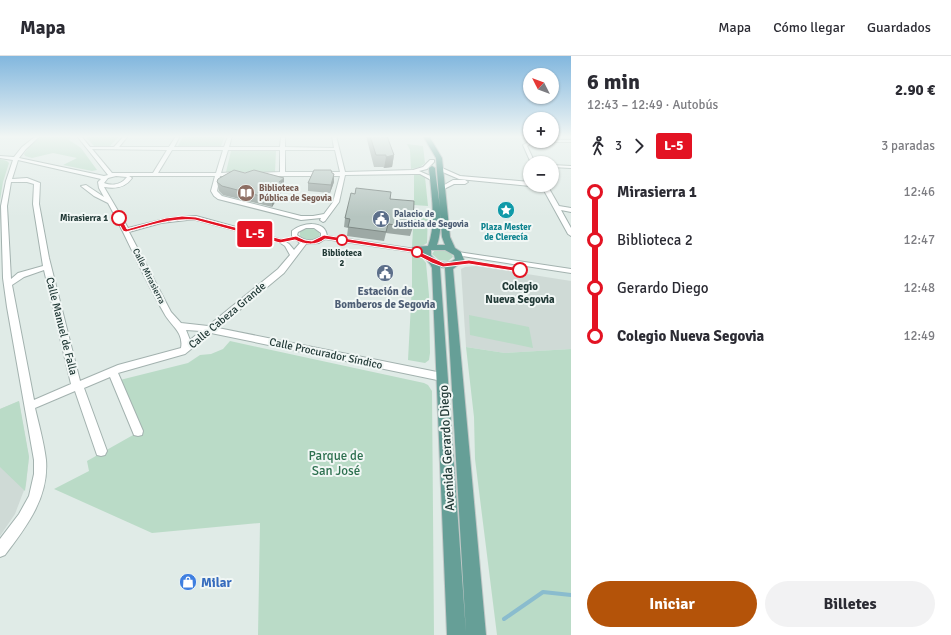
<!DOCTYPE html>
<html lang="es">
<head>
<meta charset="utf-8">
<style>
	body { margin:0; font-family:Signika,sans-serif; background:#f2f2f3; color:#2b2b33; height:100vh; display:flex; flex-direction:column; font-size:15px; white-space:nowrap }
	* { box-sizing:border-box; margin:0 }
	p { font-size:13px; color:#7c7c81 }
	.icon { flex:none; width:22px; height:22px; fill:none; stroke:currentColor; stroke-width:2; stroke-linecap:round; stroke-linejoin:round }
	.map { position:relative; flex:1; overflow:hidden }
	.panel { display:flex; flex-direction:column; background:#fff; width:380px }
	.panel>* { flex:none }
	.badge { padding:0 8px; border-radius:3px; font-size:14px; line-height:26px }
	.needle { width:26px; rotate:312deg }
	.buttons { position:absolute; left:523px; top:12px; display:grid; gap:8px }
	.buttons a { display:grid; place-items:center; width:36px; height:36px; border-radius:50%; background:#fff; box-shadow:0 1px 3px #0004; font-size:20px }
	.map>.badge { position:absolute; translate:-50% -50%; box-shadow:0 0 0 2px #fff }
	.legs { display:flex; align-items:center; gap:6px; height:44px; padding:0 16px; font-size:13px }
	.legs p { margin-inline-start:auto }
	.overview { display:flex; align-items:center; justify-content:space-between; height:68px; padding:0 16px }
	h1 { font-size:22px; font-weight:700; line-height:30px }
	.primary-button { display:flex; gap:8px; margin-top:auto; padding:8px 16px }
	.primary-button a { flex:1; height:46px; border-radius:24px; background:#b45309; color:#fff; font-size:16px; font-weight:700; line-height:46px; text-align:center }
	.primary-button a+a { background:#f2f2f3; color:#2b2b33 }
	ul { padding:0 16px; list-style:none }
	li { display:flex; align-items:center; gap:14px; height:48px; font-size:15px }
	li i { display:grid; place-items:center; width:6px; height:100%; margin:0 5px; background:currentColor }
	li i::after { content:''; width:10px; height:10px; margin:-5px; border:3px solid; border-radius:50%; background:#fff }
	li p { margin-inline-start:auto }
	li:first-child i { background:linear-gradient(#0000 50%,currentColor 0) }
	li:last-child i { background:linear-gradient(currentColor 50%,#0000 0) }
	header { display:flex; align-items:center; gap:24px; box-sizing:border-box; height:56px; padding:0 20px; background:#fff; border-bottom:1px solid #e1e1e2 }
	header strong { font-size:19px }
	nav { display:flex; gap:22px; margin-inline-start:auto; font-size:14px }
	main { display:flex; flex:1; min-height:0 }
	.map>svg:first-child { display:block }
</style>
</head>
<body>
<header>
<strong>Mapa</strong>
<nav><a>Mapa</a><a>Cómo llegar</a><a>Guardados</a></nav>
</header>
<main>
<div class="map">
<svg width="571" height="579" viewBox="0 0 571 579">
	<rect width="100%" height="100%" fill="#e0ebe7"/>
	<!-- built -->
	<g fill="#cfdad6">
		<path d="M476 210 571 225V293L505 297 466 291 461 213 465 211Z"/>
		<path d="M19 345 29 401 26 429 15 458 0 480V353Z"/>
	</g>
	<!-- green -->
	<g fill="#badbc7">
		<path d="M41 80H73L69 84 81 92 97 114 92 115 63 109 77 102 53 97 32 102 25 100 24 98 29 91Z"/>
		<path d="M85 80H120L110 90H94Z"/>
		<path d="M183 80H225L221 90H178Z"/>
		<path d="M407 88 423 90 425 107 420 111 411 113 410 94Z"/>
		<path d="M231 95H276L275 116H226Z"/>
		<path d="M0 103 7 105 9 107 3 126 0 144Z"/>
		<path d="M414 118H420L425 121 428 150 414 149Z"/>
		<path d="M414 154 428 156 427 187 422 190 412 191Z"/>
		<path d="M310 172 319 175 320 179C315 185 306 185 300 180V175Z"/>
		<path d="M435 194C442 194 451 193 453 201L448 205 439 204 432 198Z"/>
		<path d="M412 199 422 202 426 207 429 239 430 297 429 304 425 307 408 304 412 229Z"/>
		<path d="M469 259 529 271 533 292 470 279Z"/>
		<path d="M230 285 424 327 428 329 432 335 434 579H258L260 467 152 477 54 433 89 415 87 405 142 374 120 324 188 307 200 299 211 298 223 293Z"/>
		<path d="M466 291 505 297 571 293V579H497L475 403 474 361Z"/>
		<path d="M19 345 29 401 25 435 0 411V353Z"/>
	</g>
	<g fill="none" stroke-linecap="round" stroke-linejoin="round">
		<!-- stream -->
		<path stroke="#8abcce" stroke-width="4" d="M504 563 543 536 571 539"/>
		<defs>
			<g id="minor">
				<path d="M36 80H40L26 93 19 102 104 120 108 119 77 80H81L90 91H114L124 80H128L119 91H169L176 80H180L174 91H224L228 80H232L229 91H280L281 80H285V91L334 92 332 80H336L345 116 413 114 423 111 430 104H434V106L427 113 419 115 435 122V124L433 125 420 118H413L345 119 339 146 325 165 323 166 320 164 321 162 301 164 218 143 214 140 211 135 215 120H129L132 122C125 132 115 133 104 131L128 172 169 162 196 160 283 184 289 188 294 194 300 187 292 180V175C301 167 325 163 327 180L415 193V195L413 196 325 183 319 187 306 188 284 217 218 272 442 317 445 318 447 321 445 324 442 325 211 277 185 298 118 317 143 375 142 379 138 380 134 379 110 321 84 332 107 395 105 399 101 400 97 399 75 335 35 352C39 369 44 387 46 404 49 442 26 471 5 499L0 501V483L19 458 29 440 34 418V404L7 251 3 222 1 150 6 125 13 104 0 102V100L14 101 22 91ZM92 93 167 94 153 117H112ZM172 94H223L216 117H158ZM228 94H280V116L256 117 255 118 258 120H340L333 146 324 158 313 160H301L222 140 217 135 220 120H237L240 118 237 116 221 117ZM285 94H335L340 116H285ZM18 104 101 123 98 126 99 132 104 141 86 129 81 130 94 140 108 147C128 183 143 221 164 257 171 270 184 276 181 292L118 309 80 325 49 202 39 148 40 127 27 122 12 123ZM116 120 127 121C121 129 112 130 104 127L108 122ZM11 126H27L34 128 33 148 43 210 18 217 11 223 7 150ZM187 164H196L279 186 285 190 290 199 278 213 208 270 181 267 171 256 129 176 161 167ZM306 172H314L321 177V180C313 186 305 186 297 179L298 176ZM44 214 71 328 34 344 12 229 24 221ZM186 274 201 275 190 284Z"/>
				<path d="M552 84H571V86H550Z"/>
				<path d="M530 85H535L527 90 535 107H531L523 89Z"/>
				<path d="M552 109 571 110V112L552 111Z"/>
				<path d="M438 112H442L460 120 530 126V129H532L530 130 459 123 438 114Z"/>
				<path d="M453 124H465L468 126 465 128H454L442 134 439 132Z"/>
				<path d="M541 129H547L559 150 571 152V156L561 154 571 172V180L568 178Z"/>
				<path d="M458 196 571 213V217L456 199 455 198Z"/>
			</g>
			<path id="major" d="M423 80H429L442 102 450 181 455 192 461 196 464 204 453 213 486 579H447L432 212C430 206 424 203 422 196L413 197 409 194 413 191 428 190C437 166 431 137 429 112L432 110 435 112C437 136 445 165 437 189H445L442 181 436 102ZM431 194H445L454 199 455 203C448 209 437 207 431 199ZM440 211 445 212 466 577 440 212Z"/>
		</defs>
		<!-- minor casing -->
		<use href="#minor" stroke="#a3b2af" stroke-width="2"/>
		<!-- major casing -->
		<use href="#major" stroke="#c1c8c7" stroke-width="2"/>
		<!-- minor -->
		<use href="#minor" fill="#fff" fill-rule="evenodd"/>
		<!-- major -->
		<use href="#major" fill="#669f97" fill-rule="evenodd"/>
	</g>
	<!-- wall -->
	<g fill="#9da9a5">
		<path d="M366 80H389L388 84 394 99 392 111 384 112 383 111H374Z"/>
		<path d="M564 80H571V81H566Z"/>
		<path d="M332 117 334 126 330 137 308 135V127Z"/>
		<path d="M217 126 284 131 282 132V135L272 151 223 139 219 135Z"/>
		<path d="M390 143 413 171 410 180 386 177 384 185 347 180 348 172 344 171 345 162Z"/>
	</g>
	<!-- shaded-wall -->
	<g fill="#7f8a86">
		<path d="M394 99 392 111 384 112 386 101Z"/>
		<path d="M334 118V126L330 137 331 129Z"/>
		<path d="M284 122V131L282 132V135L272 151V143L279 126Z"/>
	</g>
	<!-- building -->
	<g fill="#b6c5c0" stroke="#7f8a86">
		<path d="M370 80H387L394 99 386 101V99H376Z"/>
		<path d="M234 114 245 117 254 114 284 122 279 126H282L272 143 222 130 217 126 218 123Z"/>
		<path d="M314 114H331L332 117 334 118 331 129 308 127Z"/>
		<path d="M356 132 391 136 390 143 414 145 413 171 388 168 386 176 348 171 350 163 345 162 351 137 355 138Z"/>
	</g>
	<!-- sky -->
	<linearGradient id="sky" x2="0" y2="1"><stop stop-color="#82b7de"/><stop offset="0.5" stop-color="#f1f6f4"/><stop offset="1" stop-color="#f1f6f4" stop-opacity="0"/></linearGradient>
	<rect width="571" height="161" fill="url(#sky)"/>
	<!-- line-1 -->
	<path fill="#e31323" stroke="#fff" d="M182 160 196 161 281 183 296 180 305 184 312 185 324 179 413 193 444 207 469 204 520 212 523 214 520 216 469 208 443 211 432 207 411 196 325 183C316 190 305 189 295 184L280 187 195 164C171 162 149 170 126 176L123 175 116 162 121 161 127 173 166 162Z"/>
	<!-- icons -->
	<defs>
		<symbol id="library-disc" viewBox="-11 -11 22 22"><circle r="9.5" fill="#8d6e63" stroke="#f1f7f5"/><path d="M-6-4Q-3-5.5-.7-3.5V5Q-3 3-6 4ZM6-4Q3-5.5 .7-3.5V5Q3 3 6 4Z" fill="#fff"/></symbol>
		<symbol id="sight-disc" viewBox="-11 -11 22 22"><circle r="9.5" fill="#0f9aa8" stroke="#f1f7f5"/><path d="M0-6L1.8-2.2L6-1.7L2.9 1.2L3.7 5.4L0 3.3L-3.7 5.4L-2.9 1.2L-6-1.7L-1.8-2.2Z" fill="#fff"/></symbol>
		<symbol id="civic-disc" viewBox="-11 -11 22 22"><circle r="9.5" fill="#5c6f8a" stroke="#f1f7f5"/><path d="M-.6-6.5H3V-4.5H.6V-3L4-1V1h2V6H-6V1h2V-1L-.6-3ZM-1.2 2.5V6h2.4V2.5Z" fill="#fff"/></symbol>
		<symbol id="shop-disc" viewBox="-11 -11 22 22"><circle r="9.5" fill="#3f7fe0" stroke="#f1f7f5"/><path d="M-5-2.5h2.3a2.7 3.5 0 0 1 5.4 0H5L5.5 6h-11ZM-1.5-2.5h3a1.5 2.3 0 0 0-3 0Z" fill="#fff"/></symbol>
	</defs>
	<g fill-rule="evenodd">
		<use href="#library-disc" x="236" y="127" width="20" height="20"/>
		<use href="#sight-disc" x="496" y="144" width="20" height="20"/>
		<use href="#civic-disc" x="371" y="153" width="20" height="20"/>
		<use href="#civic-disc" x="375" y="207" width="20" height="20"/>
		<use href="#shop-disc" x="178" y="516" width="20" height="20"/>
	</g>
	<!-- markers -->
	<g fill="#fff" stroke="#e31323" stroke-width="2">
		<circle cx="119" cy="162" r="7"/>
		<circle cx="342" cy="184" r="5"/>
		<circle cx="417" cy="196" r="5"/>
		<circle cx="520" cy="214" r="7"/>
	</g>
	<g text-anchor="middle" stroke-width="4" stroke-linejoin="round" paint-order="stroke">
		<!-- far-education labels -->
		<g font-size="9" font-weight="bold" fill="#785e54" stroke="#f1f7f5" text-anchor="start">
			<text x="259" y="135">Biblioteca<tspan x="259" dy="10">Pública de Segovia</tspan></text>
		</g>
		<!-- far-service labels -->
		<g font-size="9" font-weight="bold" fill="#4e5e75" stroke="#f1f7f5" text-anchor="start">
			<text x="394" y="161">Palacio de<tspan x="394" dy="10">Justicia de Segovia</tspan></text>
		</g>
		<!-- far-stop labels -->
		<g font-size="9" font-weight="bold" fill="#223a37" stroke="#f1f7f5" text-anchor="end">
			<text x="108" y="165">Mirasierra 1</text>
			<text x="342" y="200" text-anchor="middle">Biblioteca<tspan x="342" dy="10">2</tspan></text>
		</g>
		<!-- far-culture labels -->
		<g font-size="9" font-weight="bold" fill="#0d838f" stroke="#f1f7f5">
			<text x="506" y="174">Plaza Mester<tspan x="506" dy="10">de Clerecía</tspan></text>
		</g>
		<!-- far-street labels -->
		<g font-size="9" fill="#223a37" stroke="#f1f7f5">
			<text transform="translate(149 220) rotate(63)" y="3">Calle Mirasierra</text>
		</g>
		<!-- stop labels -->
		<g font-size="11" font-weight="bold" fill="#223a37" stroke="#f1f7f5">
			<text x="520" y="234">Colegio<tspan x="520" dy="13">Nueva Segovia</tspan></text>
		</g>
		<!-- service labels -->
		<g font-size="11" font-weight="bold" fill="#4e5e75" stroke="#f1f7f5">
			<text x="385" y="239">Estación de<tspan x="385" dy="13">Bomberos de Segovia</tspan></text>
		</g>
		<!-- street labels -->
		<g font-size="11" fill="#223a37" stroke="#f1f7f5">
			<text transform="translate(227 259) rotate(-40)" y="4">Calle Cabeza Grande</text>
			<text transform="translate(62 270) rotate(76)" y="4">Calle Manuel de Falla</text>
			<text transform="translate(326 297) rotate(12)" y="4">Calle Procurador Síndico</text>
		</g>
		<!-- near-street labels -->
		<g font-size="13" fill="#223a37" stroke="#f1f7f5">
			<text transform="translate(446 392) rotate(-93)" y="5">Avenida Gerardo Diego</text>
		</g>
		<!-- near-park labels -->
		<g font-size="13" fill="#2d704f" stroke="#f1f7f5">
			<text x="336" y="404">Parque de<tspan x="336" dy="15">San José</tspan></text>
		</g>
		<!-- near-shop labels -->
		<g font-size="13" font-weight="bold" fill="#366cbe" stroke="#f1f7f5" text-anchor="start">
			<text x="201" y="531">Milar</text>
		</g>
	</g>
</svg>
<div class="buttons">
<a><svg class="needle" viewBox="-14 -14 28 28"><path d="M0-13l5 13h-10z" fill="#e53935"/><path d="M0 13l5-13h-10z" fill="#7c7c81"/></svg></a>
<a>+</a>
<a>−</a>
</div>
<b class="badge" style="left:255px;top:178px;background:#e31323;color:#fff">L-5</b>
</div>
<section class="panel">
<div class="overview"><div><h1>6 min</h1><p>12:43 – 12:49 · Autobús</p></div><b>2.90 €</b></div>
<div class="legs"><svg class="icon" aria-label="walk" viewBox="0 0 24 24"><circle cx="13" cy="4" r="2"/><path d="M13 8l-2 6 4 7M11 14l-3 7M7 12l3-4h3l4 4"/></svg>3<svg class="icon" aria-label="forward" viewBox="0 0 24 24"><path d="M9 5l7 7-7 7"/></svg><b class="badge" style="background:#e31323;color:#fff">L-5</b><p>3 paradas</p></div>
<ul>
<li><i style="color:#e31323"></i><b>Mirasierra 1</b><p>12:46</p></li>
<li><i style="color:#e31323"></i><span>Biblioteca 2</span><p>12:47</p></li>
<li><i style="color:#e31323"></i><span>Gerardo Diego</span><p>12:48</p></li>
<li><i style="color:#e31323"></i><b>Colegio Nueva Segovia</b><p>12:49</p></li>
</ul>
<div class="primary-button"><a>Iniciar</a><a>Billetes</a></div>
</section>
</main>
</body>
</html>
